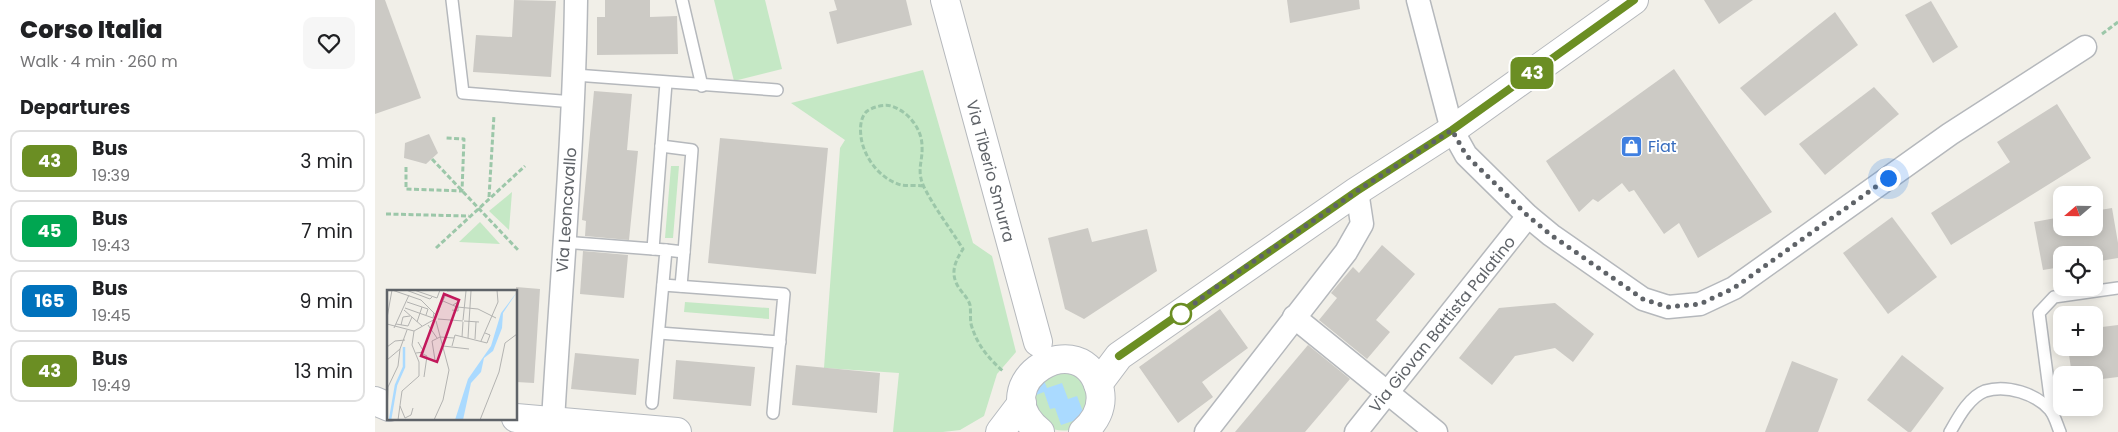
<!DOCTYPE html>
<html lang="en">
<head>
<meta charset="utf-8">
<style>
	body { margin:0; font-family:Poppins,sans-serif; background:#f6f6f6; color:#202124; height:100vh; display:flex; flex-direction:column; font-size:19px; white-space:nowrap }
	* { box-sizing:border-box; margin:0 }
	p { font-size:16px; color:#757577 }
	.icon { flex:none; width:28px; height:28px; fill:none; stroke:currentColor; stroke-width:2; stroke-linecap:round; stroke-linejoin:round }
	.map { position:relative; flex:1; overflow:hidden }
	.panel { display:flex; flex-direction:column; background:#fff; width:375px }
	.panel>* { flex:none }
	.badge { padding:0 10px; border-radius:8px; font-size:18px; line-height:32px }
	.needle { width:32px; rotate:250deg }
	.controls { position:absolute; left:1678px; top:186px; display:grid; gap:10px }
	.controls a { display:grid; place-items:center; width:50px; height:50px; border-radius:10px; background:#fff; box-shadow:0 2px 12px #0003; font-size:25px }
	.you { position:absolute; width:25px; height:25px; margin:-12px; border:4px solid #fff; border-radius:50%; background:#1a73e8; box-shadow:0 0 0 8px #1a73e833 }
	.map>.badge { position:absolute; translate:-50% -50%; box-shadow:0 0 0 2px #fff }
	h2 { padding:0 20px; font-size:19px; line-height:45px }
	.round { display:grid; place-items:center; flex:none; width:52px; height:52px; border-radius:10px; background:#f6f6f6 }
	.summary { display:flex; align-items:center; justify-content:space-between; height:85px; padding:0 20px }
	h1 { font-size:24px; font-weight:800; line-height:38px }
	ul { padding:0; list-style:none }
	li { display:flex; align-items:center; gap:15px; height:62px; margin:0 10px 8px; padding:0 10px; border:2px solid #e0e0e0; border-radius:10px }
	li div { flex:1 }
	li b { display:block; font-size:19px }
	li em { font-style:normal }
	li .badge { min-width:55px; font-weight:700; text-align:center }
	main { display:flex; flex:1; min-height:0 }
	.map>svg:first-child { display:block }
</style>
</head>
<body>
<main>
<section class="panel">
<div class="summary"><div><h1>Corso Italia</h1><p>Walk · 4 min · 260 m</p></div><a class="round"><svg class="icon" aria-label="heart" viewBox="0 0 24 24"><path d="M12 20l-8-8c-3-5 5-10 8-4 3-6 11-1 8 4z"/></svg></a></div>
<h2>Departures</h2>
<ul>
<li><span class="badge" style="background:#6b8e23;color:#fff">43</span><div><b>Bus</b><p>19:39</p></div><em>3 min</em></li>
<li><span class="badge" style="background:#00a651;color:#fff">45</span><div><b>Bus</b><p>19:43</p></div><em>7 min</em></li>
<li><span class="badge" style="background:#0072bc;color:#fff">165</span><div><b>Bus</b><p>19:45</p></div><em>9 min</em></li>
<li><span class="badge" style="background:#6b8e23;color:#fff">43</span><div><b>Bus</b><p>19:49</p></div><em>13 min</em></li>
</ul>
</section>
<div class="map">
<svg width="1743" height="432" viewBox="0 0 1743 432">
	<rect width="100%" height="100%" fill="#f1efe8"/>
	<!-- green -->
	<g fill="#c5e8c5">
		<path d="M339 0H390L407 69 359 81Z"/>
		<path d="M548 70 598 243 617 256 641 352 622 374 609 416 585 430 568 432H518L524 373 449 368 465 148 470 140 416 103Z"/>
		<path d="M296 166H304L298 238H290Z"/>
		<path d="M137 192 134 230 114 211Z"/>
		<path d="M105 222 125 244 84 242Z"/>
		<path d="M310 302 394 308V319L309 312Z"/>
		<path d="M689 365 720 393 702 428C690 432 682 431 671 427L655 390Z"/>
	</g>
	<!-- water -->
	<path fill="#aadaff" d="M668 378 672 388 687 383 693 399 702 396 710 417 686 425 680 408 675 409 669 392 661 395 657 382Z"/>
	<!-- building -->
	<g fill="#cccac5">
		<path d="M0 0H10L46 98 0 114Z"/>
		<path d="M139 0 181 1 176 77 98 72 101 35 137 37Z"/>
		<path d="M230 0H275V17L302 16 303 54 222 55V17H230Z"/>
		<path d="M459 0H531L537 25 462 44 454 12 462 10Z"/>
		<path d="M912 0H984L985 9 915 23Z"/>
		<path d="M1329 0H1378L1344 24Z"/>
		<path d="M1556 1 1583 47 1558 63 1530 15Z"/>
		<path d="M1460 12 1483 45 1390 116 1365 88Z"/>
		<path d="M1299 69 1397 212 1323 258 1304 223 1289 234 1259 190 1254 192 1247 183 1223 202 1218 199 1204 212 1171 161Z"/>
		<path d="M1499 87 1524 114 1450 175 1424 144Z"/>
		<path d="M219 91 257 94 252 150 263 151 254 240 210 236 211 221 207 220Z"/>
		<path d="M1682 104 1716 158 1576 245 1556 213 1635 162 1622 142Z"/>
		<path d="M54 134 63 153 51 164 29 158 30 143Z"/>
		<path d="M345 138 453 148 441 274 333 263Z"/>
		<path d="M1737 208 1743 243V258L1719 262V255H1686V267L1668 270 1659 222 1686 217V228H1719V211Z"/>
		<path d="M1517 217 1562 277 1513 314 1468 253Z"/>
		<path d="M713 228 717 242 772 229 782 271 709 319 690 309 673 238Z"/>
		<path d="M1007 245 1040 274 1001 320 1015 332 992 359 944 320 962 298 956 293 978 267 984 273Z"/>
		<path d="M208 251 253 255 249 298 205 294Z"/>
		<path d="M141 287 165 289 159 383 141 382Z"/>
		<path d="M1180 303 1219 334 1198 362 1180 348 1140 356 1117 385 1084 358 1124 308Z"/>
		<path d="M845 309 873 348 827 382 838 397 803 423 764 367Z"/>
		<path d="M1743 325V377L1719 380V375H1697L1693 348H1719V328Z"/>
		<path d="M933 345 975 379 930 432H860Z"/>
		<path d="M200 353 264 359 261 395 196 389Z"/>
		<path d="M1527 355 1569 388 1536 432H1533L1492 400Z"/>
		<path d="M301 360 380 367 376 406 298 399Z"/>
		<path d="M1417 361 1463 379 1443 432H1390Z"/>
		<path d="M421 365 505 373 502 413 417 405Z"/>
	</g>
	<g fill="none" stroke-linecap="round" stroke-linejoin="round">
		<defs>
			<g id="service">
				<path d="M77 0 88 93 199 102"/>
				<path d="M307 0 327 86"/>
				<path d="M200 75 402 90"/>
				<path d="M286 146 317 150 309 252 291 250"/>
				<path d="M188 242 291 250 277 403"/>
				<path d="M278 249 291 83"/>
				<path d="M288 285 409 294 398 413"/>
				<path d="M306 286 309 252"/>
				<path d="M284 333 405 342"/>
				<path d="M1677 412 1664 313 1679 297 1743 288"/>
				<path d="M1575 432C1583 418 1594 397 1610 391 1632 384 1661 394 1675 410 1680 416 1682 425 1685 432"/>
			</g>
			<g id="minor">
				<path d="M1043 0 1077 130 1091 155 1153 216 1176 235 1268 299 1293 307 1325 304 1359 288 1575 134 1710 47"/>
				<path d="M919 317 1061 432"/>
				<path d="M178 421C186 281 199 140 201 0"/>
				<path d="M831 432 971 252 987 224 982 191"/>
				<path d="M981 432 1153 216"/>
			</g>
			<g id="tertiary">
				<path d="M570 0 663 342"/>
				<path d="M723 384 744 356 982 191 1077 130 1259 0"/>
			</g>
			<g id="secondary">
				<path d="M0 401 14 407"/>
				<path d="M141 418 302 432"/>
				<path d="M625 432 647 403"/>
				<path d="M665 432C604 383 709 320 725 391 728 408 720 422 708 432"/>
			</g>
		</defs>
		<!-- service casing -->
		<use href="#service" stroke="#b5b8bc" stroke-width="14"/>
		<!-- minor casing -->
		<use href="#minor" stroke="#b5b8bc" stroke-width="25"/>
		<!-- tertiary casing -->
		<use href="#tertiary" stroke="#b5b8bc" stroke-width="30"/>
		<!-- secondary casing -->
		<use href="#secondary" stroke="#b6babf" stroke-width="30"/>
		<!-- path -->
		<g stroke="#9cc7a9" stroke-width="3" stroke-dasharray="5 2.5" stroke-linecap="butt">
			<path d="M1727 34 1743 22"/>
			<path d="M57 159 144 251"/>
			<path d="M31 167V189L87 191 89 139 71 138"/>
			<path d="M548 186C541 185 532 186 526 185 505 179 489 158 486 137 485 129 485 119 491 112 497 107 509 104 516 106 533 111 547 129 547 146 548 162 541 170 549 187 560 209 575 228 588 249 579 263 575 274 584 288 588 294 593 298 595 305 596 311 595 318 596 324 602 345 613 358 629 372"/>
			<path d="M114 197 119 115"/>
			<path d="M11 214 94 216"/>
			<path d="M61 248 150 166"/>
		</g>
		<!-- service -->
		<use href="#service" stroke="#fff" stroke-width="11"/>
		<!-- minor -->
		<use href="#minor" stroke="#fff" stroke-width="22"/>
		<!-- tertiary -->
		<use href="#tertiary" stroke="#fff" stroke-width="28"/>
		<!-- secondary -->
		<use href="#secondary" stroke="#fff" stroke-width="28"/>
	</g>
	<g fill="none" stroke-linecap="round" stroke-linejoin="round">
		<defs>
			<path id="line" d="M744 356 982 191 1077 130 1259 0"/>
		</defs>
		<!-- line casing -->
		<use href="#line" stroke="#fff" stroke-width="11"/>
		<!-- line -->
		<use href="#line" stroke="#6b8e23" stroke-width="8"/>
		<!-- walk -->
		<path stroke="#5f6368" stroke-width="5" stroke-dasharray="0 9" d="M806 314 837 290 982 191 1077 130 1091 155 1153 216 1176 235 1268 299 1293 307 1325 304 1359 288 1513 178"/>
	</g>
	<!-- icons -->
	<defs>
		<symbol id="shop-square" viewBox="-11 -11 22 22"><rect x="-9" y="-9" width="18" height="18" rx="4" fill="#3f7fe0" stroke="#fff"/><path d="M-5-2.5h2.3a2.7 3.5 0 0 1 5.4 0H5L5.5 6h-11ZM-1.5-2.5h3a1.5 2.3 0 0 0-3 0Z" fill="#fff"/></symbol>
	</defs>
	<g fill-rule="evenodd">
		<use href="#shop-square" x="1244" y="134" width="25" height="25"/>
	</g>
	<!-- markers -->
	<circle fill="#fff" stroke="#6b8e23" stroke-width="2.5" cx="806" cy="314" r="10"/>
	<g text-anchor="middle" stroke-width="4" stroke-linejoin="round" paint-order="stroke">
		<!-- shop labels -->
		<g font-size="16" fill="#366cbe" stroke="#fff" text-anchor="start">
			<text x="1273" y="152">Fiat</text>
		</g>
		<!-- street labels -->
		<g font-size="16" fill="#5f6368" stroke="#fff">
			<text transform="translate(616 171) rotate(75)" y="6">Via Tiberio Smurra</text>
			<text transform="translate(191 210) rotate(-86)" y="6">Via Leoncavallo</text>
			<text transform="translate(1067 324) rotate(-51)" y="6">Via Giovan Battista Palatino</text>
		</g>
	</g>
	<!-- overview -->
	<g transform="translate(12 290)">
		<rect width="130" height="130" fill="#f1efe8"/>
		<path d="M130 2 116 23 115 38 106 61 97 68 94 82 84 93 76 130H68L81 89 104 56 114 23Z" fill="#aadaff"/>
		<path fill="none" stroke="#aadaff" stroke-width="2.5" d="M3 130 9 95 17 77V57"/>
		<path fill="none" stroke="#b3b3b1" stroke-width="1" d="M5 0 34 10 48 24M19 0 43 9 45 7M27 0 50 8 53 0M60 1 98 0M56 11 70 17 91 19 109 28M20 12 41 19 39 25M18 18 46 28 47 23M17 20 35 36M65 20 71 21V12L66 15M0 28 5 0M48 28 59 4M51 29 76 31M76 30 79 1M77 31 92 32M30 32 35 17M82 32 84 1M0 34 27 41 48 29M9 34 21 36 25 27M14 35 16 27 23 26M41 35 50 48M7 38 22 5M75 47 76 32M81 48 82 31M88 49 89 32M94 51 111 12 110 0M56 56 82 59M65 56 68 45 100 53 103 45 98 43M0 57 8 51 18 50M29 63 37 62 31 52M36 64 40 66 37 87M0 70 13 59 20 40M48 70 45 51 53 47 67 48M13 116 18 128 24 125 26 118M0 125 1 97 11 76 13 59M11 130 15 101 32 86V72L25 55 27 41M47 130 56 110 62 80 49 31M93 130 112 82 118 53 130 44"/>
		<path fill="#c2185b" fill-opacity="0.15" stroke="#c2185b" stroke-width="2.5" d="M57 4 72 10 50 72 34 66Z"/>
		<rect width="130" height="130" fill="none" stroke="#5f6368" stroke-width="2.5"/>
	</g>
</svg>
<div class="controls">
<a><svg class="needle" viewBox="-14 -14 28 28"><path d="M0-13l5 13h-10z" fill="#e53935"/><path d="M0 13l5-13h-10z" fill="#757577"/></svg></a>
<a><svg class="icon" aria-label="locate" viewBox="0 0 24 24"><circle cx="12" cy="12" r="6"/><path d="M12 2v4M12 18v4M2 12h4M18 12h4"/></svg></a>
<a>+</a>
<a>−</a>
</div>
<div class="you" style="left:1513px;top:178px"></div>
<b class="badge" style="left:1157px;top:73px;background:#6b8e23;color:#fff">43</b>
</div>
</main>
</body>
</html>
